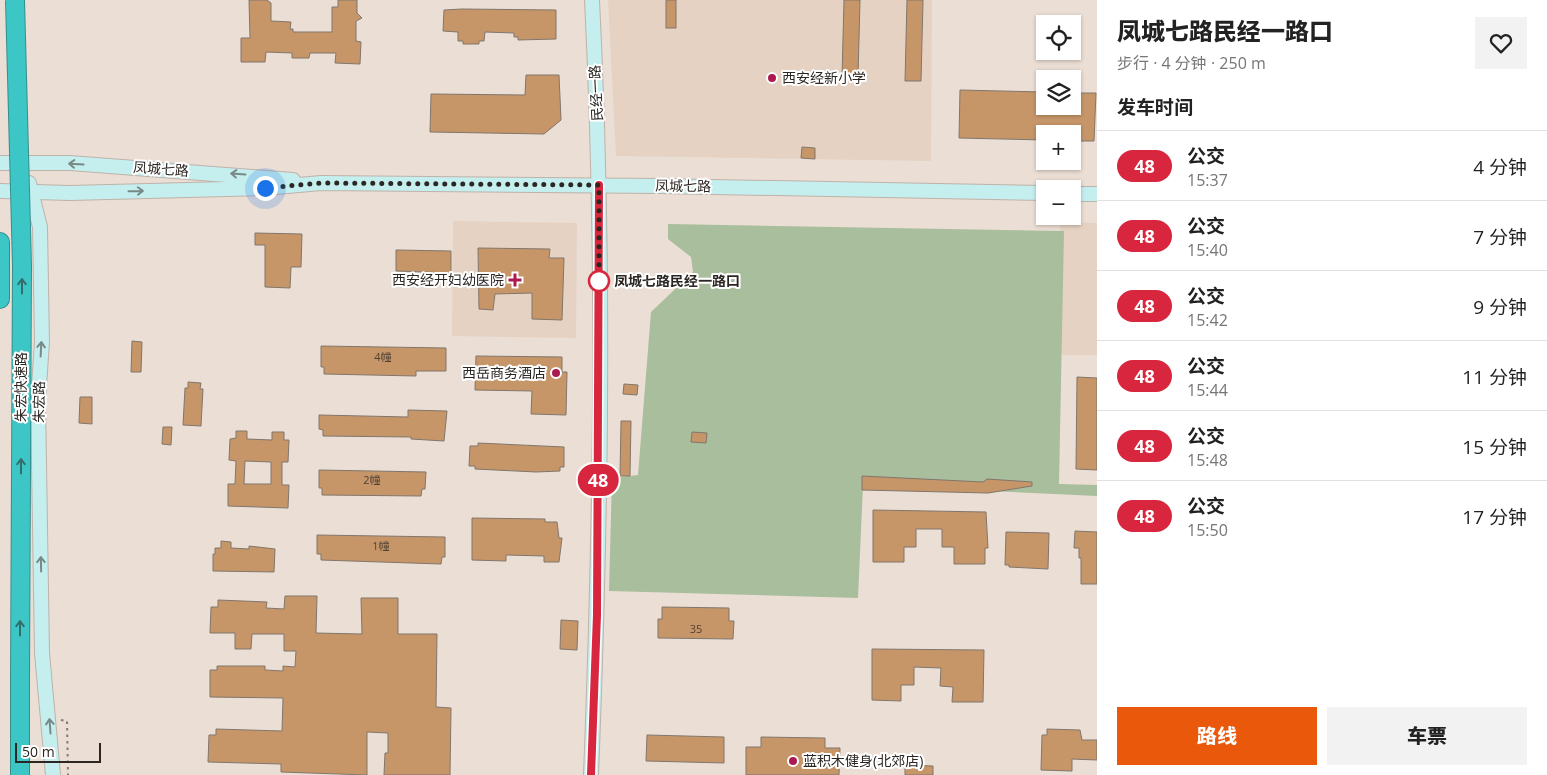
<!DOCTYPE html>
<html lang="zh">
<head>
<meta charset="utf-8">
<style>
	body { margin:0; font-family:"Open Sans","Noto Sans SC",sans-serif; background:#f2f2f2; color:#222; height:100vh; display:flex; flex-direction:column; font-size:19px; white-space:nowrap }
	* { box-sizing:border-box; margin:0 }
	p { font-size:16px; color:#767676 }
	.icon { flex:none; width:28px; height:28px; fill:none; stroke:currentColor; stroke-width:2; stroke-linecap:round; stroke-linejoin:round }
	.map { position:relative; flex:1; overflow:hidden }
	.sheet { display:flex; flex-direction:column; background:#fff; width:450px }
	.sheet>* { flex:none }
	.badge { padding:0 10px; border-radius:16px; font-size:18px; line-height:32px }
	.tools { position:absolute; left:1036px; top:15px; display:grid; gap:10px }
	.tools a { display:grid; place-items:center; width:45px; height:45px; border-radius:0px; background:#fff; box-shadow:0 1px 4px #0004; font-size:25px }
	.scale { position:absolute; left:15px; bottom:12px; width:86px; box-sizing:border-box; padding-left:5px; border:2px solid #2b2622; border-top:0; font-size:14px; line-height:18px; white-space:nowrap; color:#2b2622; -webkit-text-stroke:4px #fff; paint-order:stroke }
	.you { position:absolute; width:25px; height:25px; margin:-12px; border:4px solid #fff; border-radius:50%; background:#1a73e8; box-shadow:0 0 0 8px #1a73e833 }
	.map>.badge { position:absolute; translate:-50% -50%; box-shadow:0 0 0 2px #fff }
	h2 { padding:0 20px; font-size:19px; line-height:45px }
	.round { display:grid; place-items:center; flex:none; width:52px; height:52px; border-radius:0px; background:#f2f2f2 }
	.headline { display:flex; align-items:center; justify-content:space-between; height:85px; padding:0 20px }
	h1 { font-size:24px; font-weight:800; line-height:38px }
	.cta { display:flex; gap:10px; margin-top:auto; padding:10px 20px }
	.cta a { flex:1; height:58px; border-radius:0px; background:#ea580c; color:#fff; font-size:20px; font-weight:800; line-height:58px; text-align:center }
	.cta a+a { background:#f2f2f2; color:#222 }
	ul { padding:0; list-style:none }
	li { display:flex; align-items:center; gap:15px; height:70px; padding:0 20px; border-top:1px solid #e0e0e0 }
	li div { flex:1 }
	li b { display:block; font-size:19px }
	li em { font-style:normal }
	li .badge { min-width:55px; font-weight:700; text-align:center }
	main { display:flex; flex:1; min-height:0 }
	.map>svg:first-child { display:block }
</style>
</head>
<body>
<main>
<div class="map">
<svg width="1097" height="775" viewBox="0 0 1097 775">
	<rect width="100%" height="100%" fill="#ebded4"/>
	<!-- built -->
	<g fill="#e5d2c3">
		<path d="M608 0H932L931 161 616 156Z"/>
		<path d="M453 221 577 223 576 338 452 336Z"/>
		<path d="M1060 222 1097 223V355H1058Z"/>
	</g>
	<!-- green -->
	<path fill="#a9be9d" d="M668 224 1064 231 1059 484 1097 485V496L863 485 858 598 609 591 612 478 638 475 651 312 693 272 691 257 668 239Z"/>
	<!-- building -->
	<g fill="#c69669" stroke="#81766c" fill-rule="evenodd">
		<path d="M249 0H267L271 3V21L291 22 290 29H293V32H332V7H338V0H357V13L362 18 356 21V41L361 42 360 64 335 63 336 53H310L309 58H292V53L266 52 265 62H241V38H250Z"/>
		<rect x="666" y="0" width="10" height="28"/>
		<path d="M844 0H860L858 77H842Z"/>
		<path d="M907 0H923L921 81H905Z"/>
		<path d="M462 9 556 10V39L518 40V37H514V33L485 32 484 41H479V44H463V41H458V32L443 31 444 10Z"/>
		<path d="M526 75H559L561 120 544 134 430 132 431 94 525 95Z"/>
		<path d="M960 90 1042 92V104H1045V106H1072V93H1096L1094 141H1072V134H1045V140L959 138Z"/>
		<path d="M802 147 815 148V159L801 158Z"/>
		<path d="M255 233 302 234 301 267H291L290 288 265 287V245H255Z"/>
		<path d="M478 248 550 249 549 258H564L562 320 532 319V293L495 294 493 310 479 309Z"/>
		<path d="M396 250 451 251V273L396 271Z"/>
		<path d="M132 341 142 342 141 372H131Z"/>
		<path d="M321 346 446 348V371H416V376L324 374V367H321Z"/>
		<path d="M476 356 562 357V372H567L566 415 531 414 532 391 475 390Z"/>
		<path d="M1077 377 1097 378V470L1076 469Z"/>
		<path d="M188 382 201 383 200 389H203L201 426 183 425 185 388H188Z"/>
		<path d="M624 384 638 385 637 395 623 394Z"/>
		<path d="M80 397H92V424L79 423Z"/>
		<path d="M408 410 447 411 444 441 411 439V437L323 436V430L319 429V415L408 417Z"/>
		<path d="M621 421H631L630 476H620Z"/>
		<path d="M163 427H172L171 445 162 444Z"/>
		<path d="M236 431H247V439L272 440V432H284V440H289L288 462H282V485H289L288 508 228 506V484H235L236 461 229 460 230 439 236 438ZM245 461 271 462V484H244Z"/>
		<path d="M692 432 707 433 706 443 691 442Z"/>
		<path d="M478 443 564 447V467H560V471L536 472 475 469V466H469L470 446H478Z"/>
		<path d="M319 470 426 472 425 489H422L421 496 322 495V488H319Z"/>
		<path d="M862 476 983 482 987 479 1032 482V486L988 493 862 490Z"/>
		<path d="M873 510 986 512 988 548H985V564H954V547H942V529H916V547H904V562H873Z"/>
		<path d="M472 518 545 519V522H557L559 538H562L559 562H544V556L506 555V561L472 560Z"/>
		<path d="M1075 531 1097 532V584H1081V558H1079V548H1074Z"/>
		<path d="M1006 532 1049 533 1048 569 1009 567V565H1005Z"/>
		<path d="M317 535 445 537V557H442L441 564 321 560V554H317Z"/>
		<path d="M221 541 231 542V548L249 549V546L275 549 274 572 213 571V554H215V548H221Z"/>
		<path d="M285 596H317L316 633 362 634 361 598H398V634H437L436 707 451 708 450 775H384L385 753H388V733L367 732V775L281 772V764L208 762 209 735H216V729L282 731 283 698 210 697V670H217V666H265V670L283 671V666L295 667 296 651H284V634H252L251 649H235V633H210L211 607H218V600L267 602 266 608 284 609Z"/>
		<path d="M662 607 729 608V621H734L733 639 658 638V619H662Z"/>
		<path d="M561 620 578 621 577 650 560 649Z"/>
		<path d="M872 649 984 650 983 702H952L953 687 940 686 941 668 914 667V685H901V701L872 700Z"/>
		<path d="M1047 729 1080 730 1082 740H1097V760L1072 759V771L1041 770 1042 735H1047Z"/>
		<path d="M647 735 724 737V763L646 761Z"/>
		<path d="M761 737 825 738V748H840L839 775H746V747H761Z"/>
		<path d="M905 765 933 766V775H905Z"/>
	</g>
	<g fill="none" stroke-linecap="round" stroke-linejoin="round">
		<defs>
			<g id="secondary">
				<path d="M0 163H70L293 180"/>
				<path d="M29 183 40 227 42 342 38 401 42 653 53 775"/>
				<path d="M0 191 70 193 265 188 321 183 659 186 1045 193"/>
				<path d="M1072 194H1097"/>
				<path d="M591 775C601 517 605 258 592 0"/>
			</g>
			<g id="highway">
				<path d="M0 242V299"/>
				<path d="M20 775V677"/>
			</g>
		</defs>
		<!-- secondary casing -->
		<use href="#secondary" stroke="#bfb2a9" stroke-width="16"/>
		<!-- highway casing -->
		<use href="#highway" stroke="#378e8d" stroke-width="20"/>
		<!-- path -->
		<path stroke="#837a73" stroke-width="2" stroke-dasharray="2.5 4" stroke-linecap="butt" d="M61 720 67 721 68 775"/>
		<!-- secondary -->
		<use href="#secondary" stroke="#c5eeee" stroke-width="14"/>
		<!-- highway -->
		<use href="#highway" stroke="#3dc6c6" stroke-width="18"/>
		<defs>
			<path id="highway-bridge" d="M15 0 22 266 20 677"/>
		</defs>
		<!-- highway-bridge casing -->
		<use href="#highway-bridge" stroke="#378e8d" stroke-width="20" stroke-linecap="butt"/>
		<!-- highway-bridge -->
		<use href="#highway-bridge" stroke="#3dc6c6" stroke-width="18"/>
	</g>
	<!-- one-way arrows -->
	<defs><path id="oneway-shaft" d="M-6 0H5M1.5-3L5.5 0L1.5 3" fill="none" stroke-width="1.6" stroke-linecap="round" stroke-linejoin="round" transform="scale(1.25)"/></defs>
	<g stroke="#788a88">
		<use href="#oneway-shaft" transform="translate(76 164) rotate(-177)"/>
		<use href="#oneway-shaft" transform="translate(238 174) rotate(-176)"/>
		<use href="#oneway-shaft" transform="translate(136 191) rotate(-1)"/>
		<use href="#oneway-shaft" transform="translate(41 349) rotate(-87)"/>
		<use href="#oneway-shaft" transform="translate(41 564) rotate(-91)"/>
		<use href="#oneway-shaft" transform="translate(50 726) rotate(-94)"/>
	</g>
	<g stroke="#336e6c">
		<use href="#oneway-shaft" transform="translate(22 286) rotate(-90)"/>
		<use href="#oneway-shaft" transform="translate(21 466) rotate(-90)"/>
		<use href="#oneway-shaft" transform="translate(20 628) rotate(-90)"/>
	</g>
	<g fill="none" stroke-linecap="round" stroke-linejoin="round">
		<defs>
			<path id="line" d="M591 775 597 615 599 185"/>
		</defs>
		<!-- line casing -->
		<use href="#line" stroke="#fff" stroke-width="11"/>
		<!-- line -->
		<use href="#line" stroke="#d7263d" stroke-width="8"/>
		<!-- walk -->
		<path stroke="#2b2622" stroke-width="5" stroke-dasharray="0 9" d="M265 188 321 183 599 185V281"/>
	</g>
	<!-- markers -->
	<g fill="#ab194f" stroke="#fff" stroke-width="2">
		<circle cx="772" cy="78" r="5"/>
		<path d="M512.5 272.5h5v5h5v5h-5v5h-5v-5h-5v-5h5z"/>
		<circle cx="556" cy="373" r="5"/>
		<circle cx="793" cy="761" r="5"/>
	</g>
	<circle fill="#fff" stroke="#d7263d" stroke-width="2.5" cx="599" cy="281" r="10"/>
	<g text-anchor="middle" stroke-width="4" stroke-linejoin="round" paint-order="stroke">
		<!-- number labels -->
		<g font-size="11" fill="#524234">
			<text x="383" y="361">4幢</text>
			<text x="372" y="484">2幢</text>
			<text x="381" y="550">1幢</text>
			<text x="696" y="633">35</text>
		</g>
		<!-- poi labels -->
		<g font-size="14" fill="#2b2622" stroke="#fff" text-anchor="start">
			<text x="782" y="83">西安经新小学</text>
			<text x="504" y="285" text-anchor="end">西安经开妇幼医院</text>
			<text x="546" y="378" text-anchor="end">西岳商务酒店</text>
			<text x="803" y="766">蓝积木健身(北郊店)</text>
		</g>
		<!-- street labels -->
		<g font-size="14" fill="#2b2622" stroke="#fff">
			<text transform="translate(596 93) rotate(-93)" y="5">民经一路</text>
			<text transform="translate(161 169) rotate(4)" y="5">凤城七路</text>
			<text transform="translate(683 186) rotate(1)" y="5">凤城七路</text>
			<text transform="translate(21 387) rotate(-90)" y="5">朱宏快速路</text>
			<text transform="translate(39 402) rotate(-89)" y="5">朱宏路</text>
		</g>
		<!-- stop labels -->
		<g font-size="14" font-weight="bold" fill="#2b2622" stroke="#fff" text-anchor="start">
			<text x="614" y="286">凤城七路民经一路口</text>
		</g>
	</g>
</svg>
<div class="tools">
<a><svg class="icon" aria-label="locate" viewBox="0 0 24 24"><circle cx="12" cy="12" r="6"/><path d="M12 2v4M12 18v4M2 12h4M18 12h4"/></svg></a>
<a><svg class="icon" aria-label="layers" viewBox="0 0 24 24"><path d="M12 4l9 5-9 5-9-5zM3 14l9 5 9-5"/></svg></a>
<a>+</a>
<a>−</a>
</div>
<div class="scale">50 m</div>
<div class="you" style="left:265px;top:188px"></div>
<b class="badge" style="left:598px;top:480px;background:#d7263d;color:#fff">48</b>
</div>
<section class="sheet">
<div class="headline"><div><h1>凤城七路民经一路口</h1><p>步行 · 4 分钟 · 250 m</p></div><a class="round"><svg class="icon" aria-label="heart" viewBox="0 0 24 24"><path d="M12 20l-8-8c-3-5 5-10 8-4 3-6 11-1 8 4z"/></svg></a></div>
<h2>发车时间</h2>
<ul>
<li><span class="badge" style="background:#d7263d;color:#fff">48</span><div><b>公交</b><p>15:37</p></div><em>4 分钟</em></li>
<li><span class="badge" style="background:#d7263d;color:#fff">48</span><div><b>公交</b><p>15:40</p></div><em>7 分钟</em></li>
<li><span class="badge" style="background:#d7263d;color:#fff">48</span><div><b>公交</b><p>15:42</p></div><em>9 分钟</em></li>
<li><span class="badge" style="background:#d7263d;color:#fff">48</span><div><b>公交</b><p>15:44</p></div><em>11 分钟</em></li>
<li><span class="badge" style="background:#d7263d;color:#fff">48</span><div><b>公交</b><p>15:48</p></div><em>15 分钟</em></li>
<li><span class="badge" style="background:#d7263d;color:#fff">48</span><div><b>公交</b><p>15:50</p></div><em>17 分钟</em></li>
</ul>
<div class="cta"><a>路线</a><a>车票</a></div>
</section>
</main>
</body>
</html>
